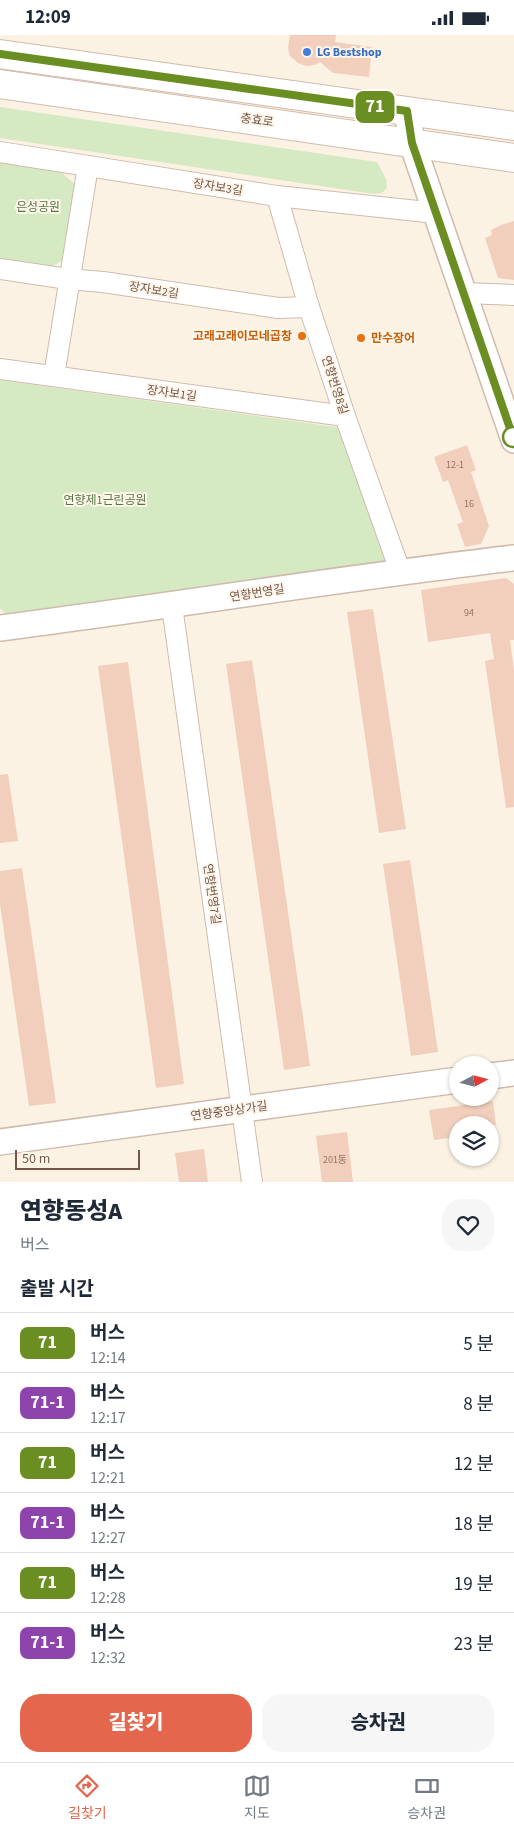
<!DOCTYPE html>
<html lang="ko">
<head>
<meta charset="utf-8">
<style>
	body { margin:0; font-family:"Source Sans 3","Noto Sans KR",sans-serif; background:#f6f6f7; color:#1f2937; height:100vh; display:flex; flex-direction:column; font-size:19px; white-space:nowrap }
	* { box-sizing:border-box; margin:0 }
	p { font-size:16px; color:#747a83 }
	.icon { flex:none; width:28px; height:28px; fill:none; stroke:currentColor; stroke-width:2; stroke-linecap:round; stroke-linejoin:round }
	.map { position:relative; height:1147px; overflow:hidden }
	.details { display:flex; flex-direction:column; background:#fff; flex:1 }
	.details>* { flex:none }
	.badge { padding:0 10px; border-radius:8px; font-size:18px; line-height:32px }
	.needle { width:32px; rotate:83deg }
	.tools { position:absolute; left:449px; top:1021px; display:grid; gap:10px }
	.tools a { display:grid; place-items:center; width:50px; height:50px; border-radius:50%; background:#fff; box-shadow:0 1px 4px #0004; font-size:25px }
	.scale { position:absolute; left:15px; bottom:12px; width:125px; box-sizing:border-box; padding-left:5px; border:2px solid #74574a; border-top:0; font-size:14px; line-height:18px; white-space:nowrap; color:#74574a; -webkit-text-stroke:4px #fff6eb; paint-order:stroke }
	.map>.badge { position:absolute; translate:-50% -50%; box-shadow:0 0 0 2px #fff }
	h2 { padding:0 20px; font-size:19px; line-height:45px }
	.round { display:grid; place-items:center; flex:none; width:52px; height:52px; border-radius:20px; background:#f6f6f7 }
	.headline { display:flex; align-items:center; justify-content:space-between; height:85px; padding:0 20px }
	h1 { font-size:24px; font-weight:800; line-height:38px }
	.cta { display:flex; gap:10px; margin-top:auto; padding:10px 20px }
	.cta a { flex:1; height:58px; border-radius:20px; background:#e4664c; color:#fff; font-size:20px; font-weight:800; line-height:58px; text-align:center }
	.cta a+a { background:#f6f6f7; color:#1f2937 }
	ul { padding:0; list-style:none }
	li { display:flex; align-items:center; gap:15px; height:60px; padding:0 20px; border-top:1px solid #e0e1e3 }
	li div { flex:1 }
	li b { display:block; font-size:19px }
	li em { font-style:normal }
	li .badge { min-width:55px; font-weight:700; text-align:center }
	.status { display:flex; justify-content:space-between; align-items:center; height:35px; padding:0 25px; background:#fff; direction:ltr }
	.status svg { height:14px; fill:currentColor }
	.menu { display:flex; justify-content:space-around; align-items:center; height:70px; border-top:1px solid #e0e1e3; background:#fff; font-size:14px; color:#747a83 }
	.menu a { display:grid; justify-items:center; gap:2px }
	.menu .current { color:#e4664c }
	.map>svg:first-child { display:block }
</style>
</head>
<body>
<div class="status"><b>12:09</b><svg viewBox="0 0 49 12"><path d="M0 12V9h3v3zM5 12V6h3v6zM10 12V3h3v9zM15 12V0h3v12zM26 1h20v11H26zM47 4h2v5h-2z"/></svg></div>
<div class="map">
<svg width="514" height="1147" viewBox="0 0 514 1147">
	<rect width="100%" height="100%" fill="#fcf2e4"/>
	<!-- green -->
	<g fill="#d5e9c3">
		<path d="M0 72 377 127 386 144 387 153 382 158 374 159 0 103Z"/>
		<path d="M0 128 61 137 79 153 68 223 48 233 0 226Z"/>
		<path d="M0 345 343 393 386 530 10 584 0 573Z"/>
	</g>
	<!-- building -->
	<g fill="#f1cfbc">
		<path d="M290 0H336L335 7 372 12 369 42 333 38 320 27 315 30 306 31 298 28 290 21 288 13Z"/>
		<path d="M514 186V245L498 243 485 203 492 200 491 195 501 190Z"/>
		<path d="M467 410 476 435 471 437 489 491 481 509 465 512 457 489 463 487 448 445 443 447 434 422Z"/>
		<path d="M506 543 514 549V605H510L514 636V772L506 773 485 626 494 624 490 598 428 607 421 555Z"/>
		<path d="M373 574 406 794 379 798 347 577Z"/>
		<path d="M252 625 310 1031 284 1035 226 629Z"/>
		<path d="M128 627 184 1049 156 1053 98 631Z"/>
		<path d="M8 739 18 806 0 808V740Z"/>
		<path d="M410 825 438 1017 411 1021 383 829Z"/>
		<path d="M22 833 56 1068 29 1071 0 869V836Z"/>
		<path d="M493 1066 496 1090H458V1102L434 1105 429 1075Z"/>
		<path d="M347 1097 353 1147H322L316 1101Z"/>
		<path d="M204 1114 208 1147H179L175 1118Z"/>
	</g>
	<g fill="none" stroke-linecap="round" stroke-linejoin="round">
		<defs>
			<g id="minor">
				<path d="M0 117 277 161 436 178"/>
				<path d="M277 161 309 272 345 381 400 536"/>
				<path d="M0 234 68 244 103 247 278 273 309 272"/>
				<path d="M464 258 514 260"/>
				<path d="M0 334 345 381"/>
				<path d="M54 341 88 131"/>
				<path d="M172 571 252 1147"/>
			</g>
			<g id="tertiary">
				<path d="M407 76 412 108 514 405"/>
				<path d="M0 593C171 571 342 543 514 523"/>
				<path d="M490 1041 514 1038"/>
				<path d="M0 1107 458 1045"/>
			</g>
			<g id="secondary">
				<path d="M0 19 514 91"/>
				<path d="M0 49 514 123"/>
			</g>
		</defs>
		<!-- minor casing -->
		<use href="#minor" stroke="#cfbbae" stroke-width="22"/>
		<!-- tertiary casing -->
		<use href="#tertiary" stroke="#cfbbae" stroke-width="28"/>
		<!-- secondary casing -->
		<use href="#secondary" stroke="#d2baab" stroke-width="30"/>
		<!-- minor -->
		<use href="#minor" stroke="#fff" stroke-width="20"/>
		<!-- tertiary -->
		<use href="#tertiary" stroke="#fff" stroke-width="25"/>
		<!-- secondary -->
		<use href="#secondary" stroke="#fff" stroke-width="28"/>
	</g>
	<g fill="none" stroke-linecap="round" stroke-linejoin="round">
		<defs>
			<path id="line" d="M0 19 407 76 412 108 514 405"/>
		</defs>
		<!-- line casing -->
		<use href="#line" stroke="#fff" stroke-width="11"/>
		<!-- line -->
		<use href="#line" stroke="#6b8e23" stroke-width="8"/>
	</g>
	<!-- markers -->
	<circle fill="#3f7fe0" stroke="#fff6eb" stroke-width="2" cx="307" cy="17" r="5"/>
	<g fill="#e8710a" stroke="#fff6eb" stroke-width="2">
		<circle cx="302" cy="301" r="5"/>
		<circle cx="361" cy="303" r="5"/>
	</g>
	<circle fill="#fff" stroke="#6b8e23" stroke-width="2.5" cx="513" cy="402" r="10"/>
	<g text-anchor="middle" stroke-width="4" stroke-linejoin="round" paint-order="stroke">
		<!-- number labels -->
		<g font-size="10" fill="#937566">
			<text x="455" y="433">12-1</text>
			<text x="469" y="472">16</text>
			<text x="469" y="581">94</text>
			<text x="335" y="1128">201동</text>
		</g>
		<!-- shop labels -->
		<g font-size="12" font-weight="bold" fill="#366cbe" stroke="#fff6eb" text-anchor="start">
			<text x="317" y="21">LG Bestshop</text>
		</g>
		<!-- street labels -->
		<g font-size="12" fill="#74574a" stroke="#fff6eb">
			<text transform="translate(257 85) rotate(8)" y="4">충효로</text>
			<text transform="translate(218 152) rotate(9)" y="4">장자보3길</text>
			<text transform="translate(154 255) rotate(9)" y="4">장자보2길</text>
			<text transform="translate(335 350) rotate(72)" y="4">연향번영8길</text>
			<text transform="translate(172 358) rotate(8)" y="4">장자보1길</text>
			<text transform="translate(257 558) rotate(-9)" y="4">연향번영길</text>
			<text transform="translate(212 859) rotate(82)" y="4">연향번영7길</text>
			<text transform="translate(229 1076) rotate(-8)" y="4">연향중앙상가길</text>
		</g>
		<!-- park labels -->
		<g font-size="12" fill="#557942" stroke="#fff6eb">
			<text x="38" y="176">은성공원</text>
			<text x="105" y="469">연향제1근린공원</text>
		</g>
		<!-- food labels -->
		<g font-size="12" font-weight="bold" fill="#c56008" stroke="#fff6eb" text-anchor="end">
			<text x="292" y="305">고래고래이모네곱창</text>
			<text x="371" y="307" text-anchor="start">만수장어</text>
		</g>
	</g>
</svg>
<div class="tools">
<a><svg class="needle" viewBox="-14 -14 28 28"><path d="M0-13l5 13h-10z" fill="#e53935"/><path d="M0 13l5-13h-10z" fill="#747a83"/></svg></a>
<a><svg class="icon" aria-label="layers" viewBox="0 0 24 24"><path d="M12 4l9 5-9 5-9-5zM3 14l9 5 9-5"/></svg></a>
</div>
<div class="scale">50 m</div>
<b class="badge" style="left:375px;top:72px;background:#6b8e23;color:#fff">71</b>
</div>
<section class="details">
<div class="headline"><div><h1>연향동성A</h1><p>버스</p></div><a class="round"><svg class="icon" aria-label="heart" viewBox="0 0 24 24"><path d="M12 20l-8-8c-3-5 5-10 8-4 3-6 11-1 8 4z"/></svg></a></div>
<h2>출발 시간</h2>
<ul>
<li><span class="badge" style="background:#6b8e23;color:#fff">71</span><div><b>버스</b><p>12:14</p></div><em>5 분</em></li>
<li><span class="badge" style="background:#8e44ad;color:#fff">71-1</span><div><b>버스</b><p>12:17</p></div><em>8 분</em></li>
<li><span class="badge" style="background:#6b8e23;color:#fff">71</span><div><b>버스</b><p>12:21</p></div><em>12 분</em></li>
<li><span class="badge" style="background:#8e44ad;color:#fff">71-1</span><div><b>버스</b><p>12:27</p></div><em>18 분</em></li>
<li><span class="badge" style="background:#6b8e23;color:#fff">71</span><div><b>버스</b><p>12:28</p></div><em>19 분</em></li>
<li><span class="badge" style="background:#8e44ad;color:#fff">71-1</span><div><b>버스</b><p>12:32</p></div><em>23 분</em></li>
</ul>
<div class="cta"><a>길찾기</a><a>승차권</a></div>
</section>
<nav class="menu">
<a class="current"><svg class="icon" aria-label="directions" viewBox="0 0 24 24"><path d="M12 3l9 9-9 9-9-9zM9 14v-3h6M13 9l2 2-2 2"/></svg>길찾기</a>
<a><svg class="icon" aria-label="map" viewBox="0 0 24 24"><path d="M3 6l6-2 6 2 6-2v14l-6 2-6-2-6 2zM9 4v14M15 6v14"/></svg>지도</a>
<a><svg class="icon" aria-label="tickets" viewBox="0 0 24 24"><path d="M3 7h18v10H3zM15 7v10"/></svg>승차권</a>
</nav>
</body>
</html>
